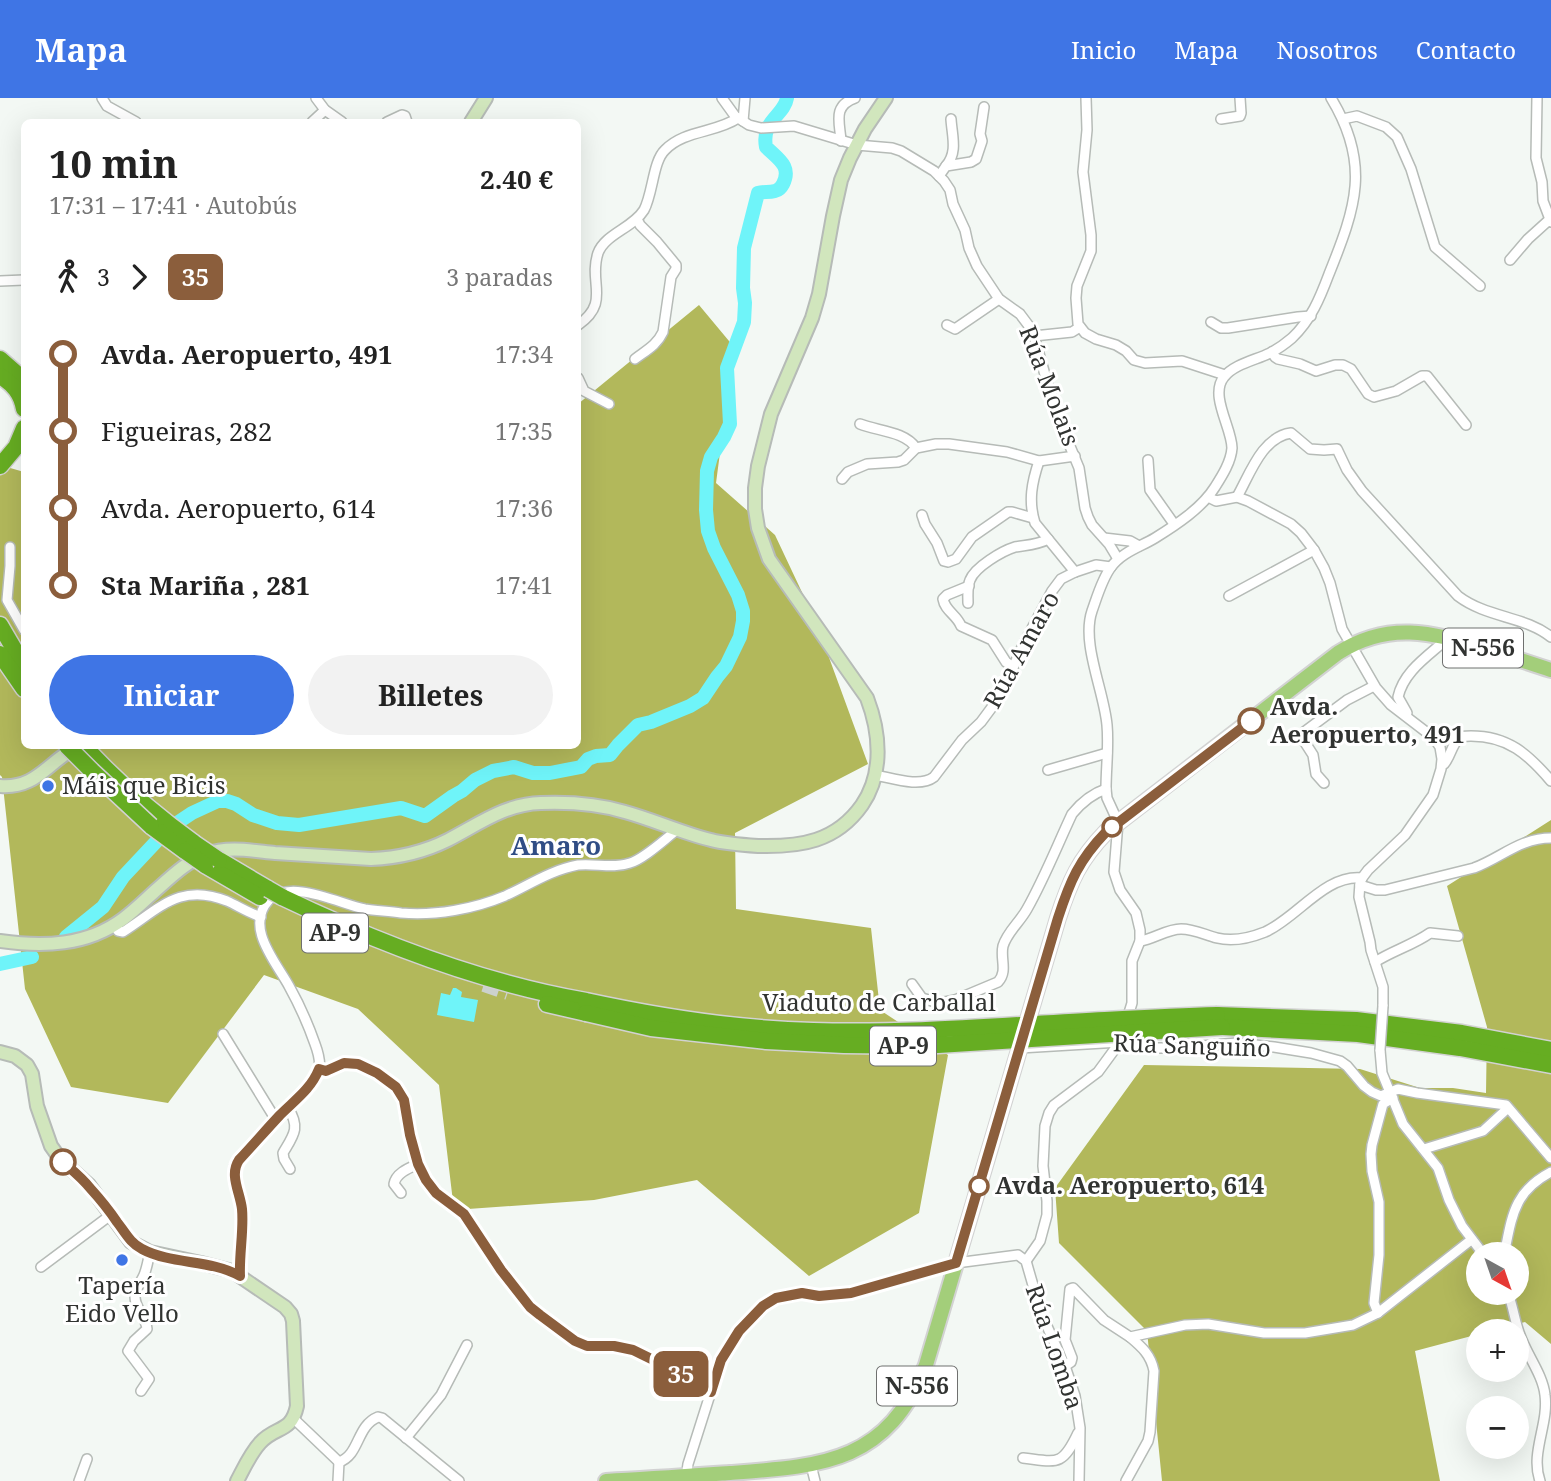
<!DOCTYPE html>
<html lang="es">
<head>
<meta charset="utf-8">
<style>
	body { margin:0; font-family:"Noto Serif",serif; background:#f2f2f2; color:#222; height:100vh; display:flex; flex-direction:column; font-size:26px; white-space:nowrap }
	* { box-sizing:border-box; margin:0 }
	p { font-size:23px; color:#767676 }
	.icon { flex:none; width:38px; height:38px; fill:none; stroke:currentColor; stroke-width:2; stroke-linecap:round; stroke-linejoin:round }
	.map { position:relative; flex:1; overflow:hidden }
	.drawer { position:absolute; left:21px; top:21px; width:560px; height:630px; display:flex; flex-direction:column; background:#fff; border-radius:10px; box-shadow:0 7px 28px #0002 }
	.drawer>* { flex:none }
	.badge { padding:0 14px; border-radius:10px; font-size:24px; line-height:46px }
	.needle { width:46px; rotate:140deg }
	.tools { position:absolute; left:1466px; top:1144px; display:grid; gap:14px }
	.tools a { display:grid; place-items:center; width:63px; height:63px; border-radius:50%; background:#fff; box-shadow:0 7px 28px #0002; font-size:35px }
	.map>.badge { position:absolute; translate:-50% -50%; box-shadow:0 0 0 4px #fff }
	.legs { display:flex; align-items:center; gap:10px; height:77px; padding:0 28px; font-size:23px }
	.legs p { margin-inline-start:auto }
	.head { display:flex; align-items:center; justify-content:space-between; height:119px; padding:0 28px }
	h1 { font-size:38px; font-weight:700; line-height:52px }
	.primary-button { display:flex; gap:14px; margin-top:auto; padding:14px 28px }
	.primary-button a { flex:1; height:80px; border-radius:42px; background:#3f75e5; color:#fff; font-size:28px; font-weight:700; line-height:80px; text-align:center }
	.primary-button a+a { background:#f2f2f2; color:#222 }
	ul { padding:0 28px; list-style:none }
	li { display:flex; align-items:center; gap:24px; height:77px; font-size:26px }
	li i { display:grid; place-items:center; width:10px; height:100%; margin:0 9px; background:currentColor }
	li i::after { content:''; width:18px; height:18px; margin:-9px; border:5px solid; border-radius:50%; background:#fff }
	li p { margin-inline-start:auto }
	li:first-child i { background:linear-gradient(#0000 50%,currentColor 0) }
	li:last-child i { background:linear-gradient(currentColor 50%,#0000 0) }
	header { display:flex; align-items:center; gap:42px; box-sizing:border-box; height:98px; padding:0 35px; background:#3f75e5; color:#fff }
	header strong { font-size:33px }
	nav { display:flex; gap:38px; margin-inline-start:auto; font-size:24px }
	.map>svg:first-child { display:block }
</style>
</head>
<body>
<header>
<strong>Mapa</strong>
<nav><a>Inicio</a><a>Mapa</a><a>Nosotros</a><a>Contacto</a></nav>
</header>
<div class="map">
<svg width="1551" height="1383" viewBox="0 0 1551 1383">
	<rect width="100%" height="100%" fill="#f3f8f4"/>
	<!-- forest -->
	<g fill="#b2b85b" fill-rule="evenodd">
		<path d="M699 207 734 249 716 385 775 437 816 524 868 666 735 735 736 811 871 830 880 912 948 957 919 1115 809 1178 697 1082 594 1102 454 1112 439 987 358 911 264 877 168 1005 71 989 25 891 2 679 0 677V367L24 374V648H578V306Z"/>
		<path d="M1551 722V1246L1525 1224 1486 1234H1479V1236L1415 1253 1440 1383H1162L1147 1233 1059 1145 1055 1090 1144 967 1360 971 1420 990H1453L1486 995 1487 929 1447 788ZM1479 1157H1517V1195H1479Z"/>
	</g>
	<!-- water -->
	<path fill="#6ff4f9" d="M453 890H456L462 894 461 899 478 902 474 924 437 917 441 895 450 897Z"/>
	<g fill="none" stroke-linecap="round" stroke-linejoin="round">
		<!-- river -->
		<g stroke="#6ff4f9" stroke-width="14">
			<path d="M66 839 103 809 123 779 168 731 192 715 218 703H227L236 706 253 717 277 725 299 727 401 710 425 718 453 698 462 693 475 682 493 673 514 669 533 675H550L581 669 588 661 596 658 610 657 618 647 638 627 651 624 690 608 703 600 717 579 726 568 740 539 743 523V513L738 497 714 450 708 433 706 412 707 373 711 359 724 339 730 326 727 270 744 224 745 205 743 190 744 150 758 95C764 93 768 95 775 93 779 92 781 90 783 86 792 68 778 61 766 49 761 22 784 18 787 0"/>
			<path d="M0 866 32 859"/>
		</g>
		<!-- motorway-tunnel -->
		<path stroke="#ccd1cd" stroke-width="16" stroke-dasharray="16 8" stroke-linecap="butt" d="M484 886 508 894"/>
		<defs>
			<g id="minor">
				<path d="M102 0 107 8 136 24"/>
				<path d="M316 0 325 12 342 24"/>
				<path d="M722 0 735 18 749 27 761 30 794 28 857 47 892 50 901 53 934 73 944 83 950 92 953 106 965 132 969 150 977 168 999 201 1020 216 1029 228 1034 238 1055 312 1079 370 1085 410 1088 419 1092 427 1109 446 1118 461"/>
				<path d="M1086 0 1087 32 1083 74 1091 137V153L1077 188 1076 200 1078 226 1085 235 1096 241 1116 247 1126 253 1134 262 1145 265 1182 263 1225 277"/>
				<path d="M1537 0 1536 60 1542 84 1543 103 1551 124"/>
				<path d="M1221 21 1240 18 1241 15 1240 0"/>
				<path d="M1343 21 1357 18 1386 29 1397 39 1411 71 1435 149 1480 188"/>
				<path d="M743 23 745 0"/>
				<path d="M312 24 325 12"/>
				<path d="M387 24 402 17 405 18 407 24"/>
				<path d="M841 43C840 25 832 8 855 0"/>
				<path d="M946 68C958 54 952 38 951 21"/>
				<path d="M939 78 946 68 971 64 976 61 982 43 980 36 984 9"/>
				<path d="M1510 162 1528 141 1549 122"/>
				<path d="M0 183 24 182"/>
				<path d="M1211 224 1221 230H1228L1298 219 1311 218"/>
				<path d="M578 227C611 204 588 185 598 155 605 136 633 130 644 112 653 95 653 63 665 52 684 32 716 35 738 20"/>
				<path d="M947 227 955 231 999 201"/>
				<path d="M1034 238 1072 234 1080 229"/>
				<path d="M1272 254 1275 259 1278 261 1300 266 1316 273 1335 267H1343L1351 271 1368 296 1374 299 1396 293 1422 278H1427L1466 327"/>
				<path d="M635 261C647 252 657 247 663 234L671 179 676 171V167L657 144 640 127 637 121"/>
				<path d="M578 280 584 293 609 306"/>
				<path d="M860 326C877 333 905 333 916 350"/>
				<path d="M1148 362 1150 392 1174 426"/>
				<path d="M1039 363C1032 384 1028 403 1035 425L1075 474"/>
				<path d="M842 381 848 374 867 366 898 364 904 362 916 350 936 346H949L1007 354 1039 363 1075 358"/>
				<path d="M1208 399 1216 403 1237 399 1248 403 1291 426 1301 435 1314 452 1324 470 1330 485 1342 531 1376 590 1391 607 1434 640 1440 649 1442 661 1441 671 1433 697 1405 737 1368 772 1362 780 1360 785 1359 799 1370 844 1371 852 1383 889V908"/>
				<path d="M1237 399C1250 376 1262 339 1291 335L1310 351 1324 352 1337 351 1347 372 1362 393 1458 498C1487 520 1525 518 1551 539"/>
				<path d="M922 417 925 426 937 445 944 463 948 464 956 461 972 439 1008 414H1012L1033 420"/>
				<path d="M1104 440 1130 443 1139 448"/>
				<path d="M10 449V468L7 502 24 532"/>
				<path d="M969 488 947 497 943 501C945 513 957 517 961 528L992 542 1006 564 1013 569"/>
				<path d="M1229 498 1314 452"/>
				<path d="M968 505C968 497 967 489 970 482 975 469 1002 453 1015 449 1026 447 1038 447 1048 441"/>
				<path d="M1407 615 1398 599C1404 572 1430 557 1449 539"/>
				<path d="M1438 645C1448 639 1459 638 1471 638 1508 638 1528 656 1551 683"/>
				<path d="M1444 666C1451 658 1451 648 1459 640"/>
				<path d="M1048 672 1107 655"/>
				<path d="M875 677C892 680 920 690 934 679L962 642 981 624 1001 597 1023 547 1052 493 1061 481 1075 474 1096 467 1111 469"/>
				<path d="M1324 685 1316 676 1313 657 1304 643V634L1347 602 1374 588"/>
				<path d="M1360 787 1376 792H1385L1474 770C1501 760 1520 740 1551 740"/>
				<path d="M114 827 118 833 123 834C159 811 180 784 227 803 238 808 249 815 261 819"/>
				<path d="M1140 843C1154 841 1167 831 1181 831 1194 831 1205 837 1217 840 1233 844 1250 840 1265 834 1297 820 1325 776 1362 780"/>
				<path d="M1375 864C1392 853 1413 847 1430 835L1458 838"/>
				<path d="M912 886 922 900 932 903 945 904 955 902 998 884C1008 873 1000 861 1003 848 1007 834 1020 824 1027 811 1044 781 1057 748 1072 716 1081 705 1091 696 1106 691"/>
				<path d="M223 936 276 1022"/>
				<path d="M1020 950 1120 944 1153 950H1177L1237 945 1274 949 1311 955 1340 963 1347 968 1364 988 1372 994 1381 998 1398 991 1417 995 1506 1007 1551 1060"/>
				<path d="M1380 952 1382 975 1403 1026 1438 1070 1449 1102 1462 1128 1484 1157"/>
				<path d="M319 971 326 973 344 965 358 966 377 975 396 989 404 1001 410 1037 418 1066 426 1081 436 1095 464 1116 501 1172 531 1209 540 1217 575 1243 587 1248H614L633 1252 665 1267 711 1294"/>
				<path d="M288 1010C301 1030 293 1038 283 1055L284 1061 290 1071"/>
				<path d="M1424 1051 1483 1033 1508 1010"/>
				<path d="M401 1095 394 1086C396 1075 409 1070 418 1066"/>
				<path d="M1504 1157C1512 1119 1513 1094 1551 1074"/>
				<path d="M1026 1163 1040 1143 1047 1117V1103L1043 1068 1045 1028 1049 1015 1054 1007 1098 974 1120 944 1132 905V863L1140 843V832L1136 815 1120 792 1114 774 1118 724 1107 700 1106 691C1106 670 1109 648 1107 627 1104 593 1081 545 1092 513 1097 499 1102 481 1111 469 1122 454 1140 449 1155 440 1176 427 1202 410 1215 389 1222 378 1231 364 1232 350 1232 330 1209 297 1224 279 1234 266 1256 262 1270 255 1278 251 1285 246 1292 240 1311 222 1320 200 1329 176 1356 109 1371 66 1331 0"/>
				<path d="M41 1169 112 1116"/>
				<path d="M240 1178 242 1111 234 1069 239 1062C253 1047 267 1031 282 1016 295 1003 315 990 319 972 321 963 318 954 315 946 308 926 299 906 289 888 276 864 244 829 269 802 290 780 340 806 365 811 377 813 389 813 401 815 435 818 474 811 505 798 529 787 551 772 578 767 595 765 613 771 630 765 644 761 665 741 677 732"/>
				<path d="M1508 1195C1514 1211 1515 1227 1522 1242 1529 1260 1543 1278 1545 1297 1549 1326 1530 1355 1540 1383"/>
				<path d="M1378 1215 1374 1205 1379 1157V1104L1372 1073 1371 1056 1372 1047 1383 1006 1393 1000"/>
				<path d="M1065 1268 1071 1264 1072 1260 1065 1242 1070 1191 1073 1190 1104 1222 1130 1239 1185 1227 1208 1226 1264 1235H1305L1353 1227 1378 1215 1471 1142"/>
				<path d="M141 1293 149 1281 128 1253 134 1243 147 1231C146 1219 135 1210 135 1199 135 1191 141 1184 144 1177 147 1170 148 1162 150 1154"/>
				<path d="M294 1321 339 1364C360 1357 356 1328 378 1319L382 1320 459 1383"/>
				<path d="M406 1340 441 1297 467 1247"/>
				<path d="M1023 1360C1057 1364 1062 1369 1078 1335"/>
				<path d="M811 1367 815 1383"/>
				<path d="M686 1380 688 1366 721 1262 739 1232 763 1208 776 1200 791 1196 802 1195 819 1198 851 1195 956 1165 1018 1157 1026 1163 1041 1215 1065 1268 1075 1298 1080 1330 1079 1383"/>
				<path d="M79 1383 87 1361"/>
				<path d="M338 1383 339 1364"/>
				<path d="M1126 1383 1148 1343 1150 1334 1154 1273C1151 1257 1142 1249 1130 1239"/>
			</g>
			<g id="secondary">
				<path d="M471 24 486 0"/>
				<path d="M0 688C37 691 47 664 77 649"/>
				<path d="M0 843C43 849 87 848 123 821 134 813 144 803 155 793 171 779 186 764 206 756 228 748 253 753 275 755 307 757 339 759 371 761 398 760 424 754 448 742 479 726 505 706 541 705 568 704 599 706 625 714 654 722 682 735 711 742 726 746 743 747 759 748 800 749 836 744 862 707 884 675 880 634 867 600L769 461 758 430 755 411V390L758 368 771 316 812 220 819 196 833 118 841 82 850 60 865 31 886 0"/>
				<path d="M0 954 15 958 27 967 32 976 37 1008 51 1048 61 1062 89 1087 131 1144 150 1154 201 1165 232 1173 285 1209 291 1216 293 1223 297 1308C291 1336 276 1327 260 1345 250 1356 244 1370 237 1383"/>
			</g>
			<path id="primary" d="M606 1383C647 1381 688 1378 730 1375 823 1368 887 1365 926 1267L1058 820C1070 783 1079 762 1106 734L1338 555C1388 523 1431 534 1484 550 1506 557 1529 565 1551 572"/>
			<g id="motorway">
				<path d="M0 261 24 282"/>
				<path d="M0 278C13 286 21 295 24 311"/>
				<path d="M0 368 16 349 24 330"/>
				<path d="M0 527 24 568"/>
				<path d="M0 556 24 591"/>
				<path d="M84 648C117 684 154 716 194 745"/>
				<path d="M151 728 185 753"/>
				<path d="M219 762 268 791"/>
				<path d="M205 767 260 799"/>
				<path d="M282 799C378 845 481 885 586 903"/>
				<path d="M547 906 586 915"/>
				<path d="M1217 917 1356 922 1462 935 1551 952"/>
				<path d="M1222 929 1358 936 1460 950 1551 967"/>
			</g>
		</defs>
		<!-- minor casing -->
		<use href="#minor" stroke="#b6bbb7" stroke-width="12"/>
		<!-- secondary casing -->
		<use href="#secondary" stroke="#b6bbb7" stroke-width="16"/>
		<!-- primary casing -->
		<use href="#primary" stroke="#d2d2d2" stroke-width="18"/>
		<!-- motorway casing -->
		<use href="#motorway" stroke="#d2d2d2" stroke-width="19"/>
		<!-- minor -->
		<use href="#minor" stroke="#fff" stroke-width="9"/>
		<!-- secondary -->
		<use href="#secondary" stroke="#d1e6bd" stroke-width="12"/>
		<!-- primary -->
		<use href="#primary" stroke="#a3ce7a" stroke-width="14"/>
		<!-- motorway -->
		<use href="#motorway" stroke="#66ad22" stroke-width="16"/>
		<defs>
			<path id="minor-bridge" d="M1380 952 1383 908"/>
			<g id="motorway-bridge">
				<path d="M67 648 92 673 151 728"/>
				<path d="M194 745 219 762"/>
				<path d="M185 753 205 767"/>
				<path d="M268 791 282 799"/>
				<path d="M586 903C660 919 737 931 813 933 910 936 1007 927 1105 922 1142 920 1179 918 1217 917"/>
				<path d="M586 915 651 930 766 943 844 947 922 948 1222 929"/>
			</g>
		</defs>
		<!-- minor-bridge casing -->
		<use href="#minor-bridge" stroke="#b6bbb7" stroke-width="12" stroke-linecap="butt"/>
		<!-- motorway-bridge casing -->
		<use href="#motorway-bridge" stroke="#d2d2d2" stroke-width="19" stroke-linecap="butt"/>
		<!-- minor-bridge -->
		<use href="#minor-bridge" stroke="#fff" stroke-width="9"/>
		<!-- motorway-bridge -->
		<use href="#motorway-bridge" stroke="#66ad22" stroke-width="16"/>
	</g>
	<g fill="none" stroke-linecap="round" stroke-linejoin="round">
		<defs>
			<path id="line-1" d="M63 1064C72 1072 82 1080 90 1090 100 1101 109 1112 117 1124 125 1134 130 1145 142 1151 172 1167 210 1161 240 1178 239 1156 244 1132 242 1111 240 1094 229 1077 239 1062 253 1047 266 1032 280 1017 295 1002 311 991 319 971L326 973 344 965 358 966 377 975 396 989 404 1002 410 1037 418 1066 426 1082 436 1095 464 1116 501 1172 530 1209 540 1217 575 1243 587 1248H614L633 1252 688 1279 711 1294 721 1262 739 1233 763 1208 776 1200 802 1195 819 1198 851 1195 956 1165 1058 820C1070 783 1079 762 1106 734L1251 623"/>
		</defs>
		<!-- line-1 casing -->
		<use href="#line-1" stroke="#fff" stroke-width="16"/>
		<!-- line-1 -->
		<use href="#line-1" stroke="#8b5e3c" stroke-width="10"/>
	</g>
	<!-- markers -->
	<g fill="#fff" stroke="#8b5e3c" stroke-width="3.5">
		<circle cx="1251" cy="623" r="12"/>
		<circle cx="1112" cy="729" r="9"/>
		<circle cx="63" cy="1064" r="12"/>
		<circle cx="979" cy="1088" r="9"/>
	</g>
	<g fill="#3f75e5" stroke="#fff" stroke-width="2.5">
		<circle cx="48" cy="688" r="7"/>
		<circle cx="122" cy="1162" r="7"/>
	</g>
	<g text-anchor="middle" stroke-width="6" stroke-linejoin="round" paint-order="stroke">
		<!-- shield labels -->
		<g fill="#fff" stroke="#6f706f" stroke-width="2">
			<rect x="1443" y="530.5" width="80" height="39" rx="5"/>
			<rect x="302" y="815.5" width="66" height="39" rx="5"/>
			<rect x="870" y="928.5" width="66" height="39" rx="5"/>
			<rect x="877" y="1268.5" width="80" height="39" rx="5"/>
		</g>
		<g font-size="23" font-weight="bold" fill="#313331">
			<text x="1483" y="558">N-556</text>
			<text x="335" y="843">AP-9</text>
			<text x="903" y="956">AP-9</text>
			<text x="917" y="1296">N-556</text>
		</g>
		<!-- street labels -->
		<g font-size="24" fill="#313331" stroke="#fff">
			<text transform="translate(1049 288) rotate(69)" y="8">Rúa Molais</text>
			<text transform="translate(1022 552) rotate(-61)" y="8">Rúa Amaro</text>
			<text x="879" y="913">Viaduto de Carballal</text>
			<text transform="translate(1192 948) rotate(2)" y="8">Rúa Sanguiño</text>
			<text transform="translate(1054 1249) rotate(71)" y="8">Rúa Lomba</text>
		</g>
		<!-- stop labels -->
		<g font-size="24" font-weight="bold" fill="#313331" stroke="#fff" text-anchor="start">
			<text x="1270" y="617">Avda.<tspan x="1270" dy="28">Aeropuerto, 491</tspan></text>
			<text x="995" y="1096">Avda. Aeropuerto, 614</text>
		</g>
		<!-- poi labels -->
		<g font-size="24" fill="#313331" stroke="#fff" text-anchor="start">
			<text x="62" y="696">Máis que Bicis</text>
			<text x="122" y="1196" text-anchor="middle">Tapería<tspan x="122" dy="28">Eido Vello</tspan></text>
		</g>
		<!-- neighbourhood labels -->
		<g font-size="26" font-weight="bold" fill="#304d85" stroke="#fff">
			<text x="556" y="757">Amaro</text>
		</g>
	</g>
</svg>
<div class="tools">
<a><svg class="needle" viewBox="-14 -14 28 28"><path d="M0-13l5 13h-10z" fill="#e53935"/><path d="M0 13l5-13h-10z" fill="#767676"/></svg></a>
<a>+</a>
<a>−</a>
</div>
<b class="badge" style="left:681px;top:1276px;background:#8b5e3c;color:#fff">35</b>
<section class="drawer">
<div class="head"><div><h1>10 min</h1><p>17:31 – 17:41 · Autobús</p></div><b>2.40 €</b></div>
<div class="legs"><svg class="icon" aria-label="walk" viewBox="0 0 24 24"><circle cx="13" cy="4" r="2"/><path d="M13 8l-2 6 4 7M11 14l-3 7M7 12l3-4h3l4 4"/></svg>3<svg class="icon" aria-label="forward" viewBox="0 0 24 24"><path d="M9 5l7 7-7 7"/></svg><b class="badge" style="background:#8b5e3c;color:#fff">35</b><p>3 paradas</p></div>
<ul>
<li><i style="color:#8b5e3c"></i><b>Avda. Aeropuerto, 491</b><p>17:34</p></li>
<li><i style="color:#8b5e3c"></i><span>Figueiras, 282</span><p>17:35</p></li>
<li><i style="color:#8b5e3c"></i><span>Avda. Aeropuerto, 614</span><p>17:36</p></li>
<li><i style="color:#8b5e3c"></i><b>Sta Mariña , 281</b><p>17:41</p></li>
</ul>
<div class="primary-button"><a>Iniciar</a><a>Billetes</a></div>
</section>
</div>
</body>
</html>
